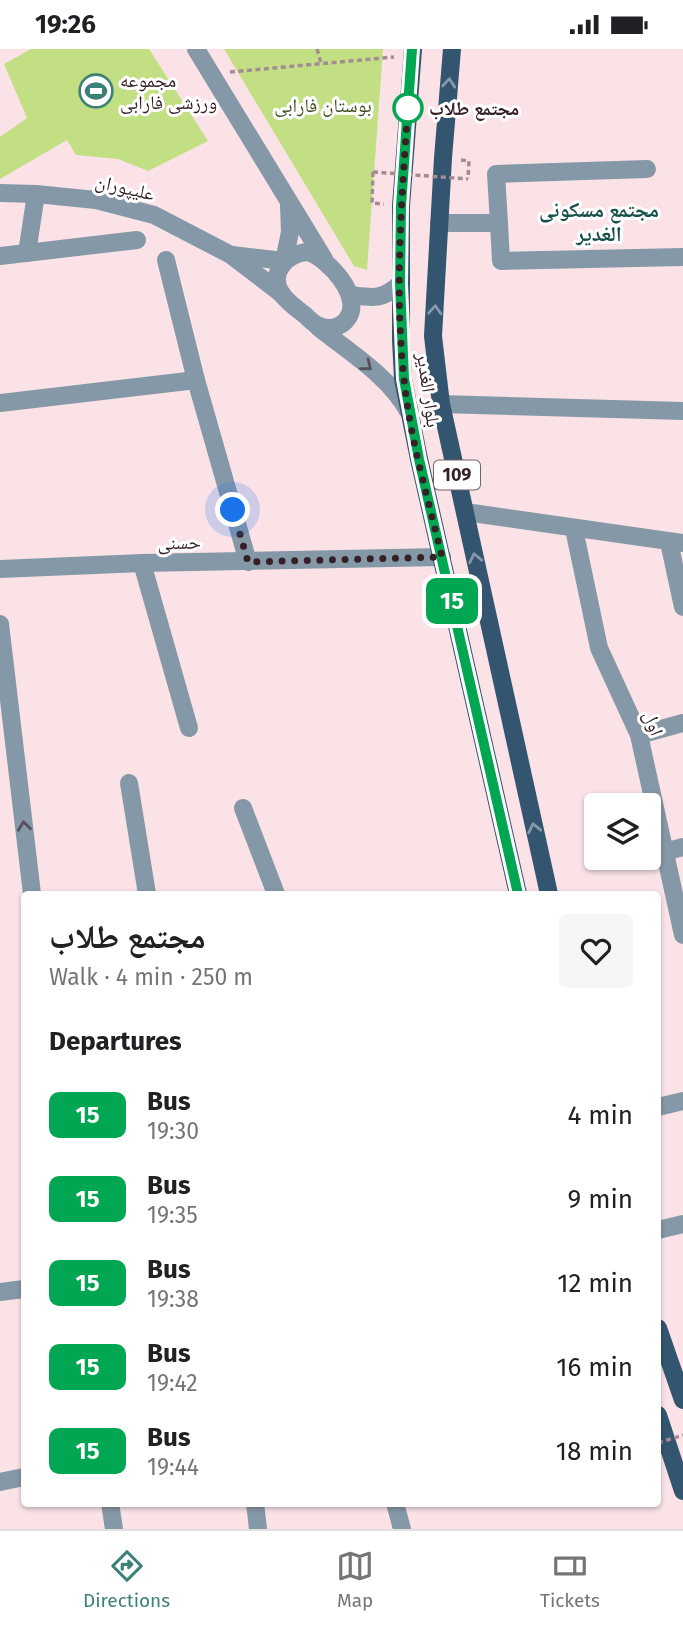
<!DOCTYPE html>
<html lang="en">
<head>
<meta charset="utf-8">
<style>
	body { margin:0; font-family:"Fira Sans","Noto Naskh Arabic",sans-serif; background:#f6f6f6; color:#202124; height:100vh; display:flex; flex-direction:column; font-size:26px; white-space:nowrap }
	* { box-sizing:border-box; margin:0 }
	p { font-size:23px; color:#757577 }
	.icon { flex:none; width:38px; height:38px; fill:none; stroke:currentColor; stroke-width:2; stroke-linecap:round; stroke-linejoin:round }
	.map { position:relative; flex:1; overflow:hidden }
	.side { position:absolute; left:21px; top:842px; width:640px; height:616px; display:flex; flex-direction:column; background:#fff; border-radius:7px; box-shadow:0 2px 5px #0004 }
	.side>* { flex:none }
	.badge { padding:0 14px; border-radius:10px; font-size:24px; line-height:46px }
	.fabs { position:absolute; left:584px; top:744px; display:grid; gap:14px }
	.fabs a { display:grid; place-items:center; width:77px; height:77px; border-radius:7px; background:#fff; box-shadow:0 2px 5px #0004; font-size:35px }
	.you { position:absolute; width:35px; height:35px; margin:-18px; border:5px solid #fff; border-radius:50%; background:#1a73e8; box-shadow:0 0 0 10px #1a73e833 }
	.map>.badge { position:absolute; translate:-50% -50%; box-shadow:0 0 0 4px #fff }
	h2 { padding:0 28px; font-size:26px; line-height:63px }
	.round { display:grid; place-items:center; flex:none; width:74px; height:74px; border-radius:7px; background:#f6f6f6 }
	.summary { display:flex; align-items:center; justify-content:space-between; height:119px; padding:0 28px }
	h1 { font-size:33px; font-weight:700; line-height:52px }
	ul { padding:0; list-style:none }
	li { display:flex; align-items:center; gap:21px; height:84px; padding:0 28px }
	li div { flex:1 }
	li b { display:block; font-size:26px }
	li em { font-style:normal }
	li .badge { min-width:77px; font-weight:700; text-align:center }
	.status { display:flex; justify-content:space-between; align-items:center; height:49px; padding:0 35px; background:#fff; direction:ltr }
	.status svg { height:19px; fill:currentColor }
	.tab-bar { display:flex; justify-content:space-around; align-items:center; height:98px; border-top:2px solid #e0e0e0; background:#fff; font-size:19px; color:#757577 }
	.tab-bar a { display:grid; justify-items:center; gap:4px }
	.tab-bar .current { color:#3c8178 }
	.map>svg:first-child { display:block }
</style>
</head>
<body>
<div class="status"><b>19:26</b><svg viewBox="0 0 49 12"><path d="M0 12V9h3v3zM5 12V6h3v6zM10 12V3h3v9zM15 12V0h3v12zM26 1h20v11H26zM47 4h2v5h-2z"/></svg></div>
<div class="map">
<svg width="683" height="1480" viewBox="0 0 683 1480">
	<rect width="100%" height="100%" fill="#fae2e7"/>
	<!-- green -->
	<g fill="#c2e083">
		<path d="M31 0H149L208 92 148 122 118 110 76 106 67 91 0 130V88L27 69 4 15Z"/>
		<path d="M224 0H383L367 221 354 217Z"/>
	</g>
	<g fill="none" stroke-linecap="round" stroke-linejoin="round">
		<!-- path -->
		<g stroke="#a48c92" stroke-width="3.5" stroke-dasharray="5 3.5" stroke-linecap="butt">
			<path d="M317 0 321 14"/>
			<path d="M230 23 394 8"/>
			<path d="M461 111 469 112 468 130"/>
			<path d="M373 123 372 154 384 155"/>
		</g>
		<!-- minor -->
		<g stroke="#8598a7" stroke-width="18">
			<path d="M196 0 324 210"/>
			<path d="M0 144 36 145 96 151 154 166 231 206 282 245"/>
			<path d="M439 174H499L496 125 647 120"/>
			<path d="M499 174 501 212 683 208"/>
			<path d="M308 203C328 209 364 249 347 270 343 276 335 279 328 279 318 279 312 273 305 266 297 260 287 253 281 244 268 223 288 204 308 203Z"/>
			<path d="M27 204 36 145"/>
			<path d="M232 206 284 212 290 183 289 157"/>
			<path d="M0 207 137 191"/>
			<path d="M166 211 196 331 248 513"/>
			<path d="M351 246C374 249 382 251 400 235"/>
			<path d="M318 278C349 303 389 327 408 362"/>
			<path d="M0 354 196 331"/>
			<path d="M441 355 683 362"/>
			<path d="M465 463 683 494"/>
			<path d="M574 480 599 599 639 686 683 886"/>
			<path d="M669 493 683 558"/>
			<path d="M142 514 189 679"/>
			<path d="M0 520 142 514 442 508"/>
			<path d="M0 575 32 845"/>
			<path d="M639 686 683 674"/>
			<path d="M129 734 147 845"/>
			<path d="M243 759 276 845"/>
			<path d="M664 803 683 798"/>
			<path d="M658 1058 683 1052"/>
			<path d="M658 1181 683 1175"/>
			<path d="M0 1243 24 1240"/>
			<path d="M0 1433 24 1428"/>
			<path d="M110 1454 114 1480"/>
			<path d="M255 1454 258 1480"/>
			<path d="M395 1454 402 1480"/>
		</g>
		<!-- major -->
		<g stroke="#33556f" stroke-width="18">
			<path d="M413 0 401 157V291L403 330 419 410 518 845"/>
			<path d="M452 0 443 109 433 287 441 355 549 845"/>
			<path d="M658 1279 683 1351"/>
			<path d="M658 1366 683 1442"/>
		</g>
		<!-- path-bridge -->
		<g stroke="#a48c92" stroke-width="3.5" stroke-dasharray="5 3.5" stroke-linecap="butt">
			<path d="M373 123 468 130"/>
			<path d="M658 1394 683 1386"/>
		</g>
	</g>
	<!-- one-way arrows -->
	<defs><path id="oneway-chevron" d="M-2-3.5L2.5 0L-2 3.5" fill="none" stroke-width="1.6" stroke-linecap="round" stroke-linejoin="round" transform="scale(1.75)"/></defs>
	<g stroke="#8599a9">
		<use href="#oneway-chevron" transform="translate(449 34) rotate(-85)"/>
		<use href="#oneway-chevron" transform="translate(435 261) rotate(-87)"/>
		<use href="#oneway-chevron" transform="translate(475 509) rotate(-102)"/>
		<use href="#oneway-chevron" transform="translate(534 779) rotate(-102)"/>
	</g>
	<g stroke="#56505a">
		<use href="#oneway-chevron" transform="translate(367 317) rotate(39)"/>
		<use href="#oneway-chevron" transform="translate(24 777) rotate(-97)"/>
	</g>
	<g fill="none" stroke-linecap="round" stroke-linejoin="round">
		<defs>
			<path id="line" d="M412 0 401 157 400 235 404 330 419 410 518 845"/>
		</defs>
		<!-- line casing -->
		<use href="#line" stroke="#fff" stroke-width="16"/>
		<!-- line -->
		<use href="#line" stroke="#00a651" stroke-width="10"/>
		<!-- walk -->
		<path stroke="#362026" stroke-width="7" stroke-dasharray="0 12.6" d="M233 461 248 513 442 508C428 449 410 390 404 330 394 239 402 147 408 57V59"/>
	</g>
	<!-- icons -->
	<defs>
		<symbol id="stadium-ring" viewBox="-11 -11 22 22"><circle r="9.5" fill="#fff" stroke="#3c8178" stroke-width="1.5"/><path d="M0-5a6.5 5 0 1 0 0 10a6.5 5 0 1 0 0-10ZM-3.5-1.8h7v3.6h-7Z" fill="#3c8178"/></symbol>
	</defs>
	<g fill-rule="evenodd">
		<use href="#stadium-ring" x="77" y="23" width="38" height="38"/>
	</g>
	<!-- markers -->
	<circle fill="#fff" stroke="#00a651" stroke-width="3.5" cx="408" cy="59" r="14"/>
	<g text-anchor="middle" stroke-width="6" stroke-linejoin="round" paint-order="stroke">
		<!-- shield labels -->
		<rect fill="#fff" stroke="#726367" stroke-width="2" x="434" y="411.5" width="46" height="29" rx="5"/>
		<g font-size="18" font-weight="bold" fill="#362026">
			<text x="457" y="432">109</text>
		</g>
		<!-- poi labels -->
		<g font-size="19" fill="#362026" stroke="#fff" text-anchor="start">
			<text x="120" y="38">مجموعه<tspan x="120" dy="22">ورزشی فارابی</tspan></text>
		</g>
		<!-- park labels -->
		<g font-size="19" fill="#3d4c1c" stroke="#fff">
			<text x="323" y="63">بوستان فارابی</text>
		</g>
		<!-- stop labels -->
		<g font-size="19" font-weight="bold" fill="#362026" stroke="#fff" text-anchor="start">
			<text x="429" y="66">مجتمع طلاب</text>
		</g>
		<!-- street labels -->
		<g font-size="19" fill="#362026" stroke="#fff">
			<text transform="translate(125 138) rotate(13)" y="7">علیپوران</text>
			<text transform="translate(429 341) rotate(82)" y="7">بلوار الغدیر</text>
			<text transform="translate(179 493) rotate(-1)" y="7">حسنی</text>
			<text transform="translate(654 674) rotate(70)" y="7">اول</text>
		</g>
		<!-- neighbourhood labels -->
		<g font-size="21" font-weight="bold" fill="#165049" stroke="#fff">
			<text x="599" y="168">مجتمع مسکونی<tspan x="599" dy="24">الغدیر</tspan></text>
		</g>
	</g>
</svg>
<div class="fabs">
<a><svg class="icon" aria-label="layers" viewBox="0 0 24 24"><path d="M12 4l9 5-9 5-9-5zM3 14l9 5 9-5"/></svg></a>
</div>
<div class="you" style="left:233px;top:461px"></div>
<b class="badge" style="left:452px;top:552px;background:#00a651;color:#fff">15</b>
<section class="side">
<div class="summary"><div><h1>مجتمع طلاب</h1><p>Walk · 4 min · 250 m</p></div><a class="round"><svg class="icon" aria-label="heart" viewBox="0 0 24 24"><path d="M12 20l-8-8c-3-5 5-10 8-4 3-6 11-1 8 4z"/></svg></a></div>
<h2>Departures</h2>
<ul>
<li><span class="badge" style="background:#00a651;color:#fff">15</span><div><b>Bus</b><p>19:30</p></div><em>4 min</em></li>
<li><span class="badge" style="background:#00a651;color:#fff">15</span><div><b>Bus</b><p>19:35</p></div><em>9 min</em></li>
<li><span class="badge" style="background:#00a651;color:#fff">15</span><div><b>Bus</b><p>19:38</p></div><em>12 min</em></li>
<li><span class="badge" style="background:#00a651;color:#fff">15</span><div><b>Bus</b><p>19:42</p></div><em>16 min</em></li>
<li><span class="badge" style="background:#00a651;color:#fff">15</span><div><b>Bus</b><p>19:44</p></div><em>18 min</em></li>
</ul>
</section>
</div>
<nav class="tab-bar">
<a class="current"><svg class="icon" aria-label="directions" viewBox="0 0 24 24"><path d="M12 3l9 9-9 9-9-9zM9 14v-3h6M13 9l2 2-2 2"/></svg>Directions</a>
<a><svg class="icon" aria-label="map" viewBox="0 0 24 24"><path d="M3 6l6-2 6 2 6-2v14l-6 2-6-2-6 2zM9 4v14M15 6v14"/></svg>Map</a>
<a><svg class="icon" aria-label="tickets" viewBox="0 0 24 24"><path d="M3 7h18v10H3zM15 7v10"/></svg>Tickets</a>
</nav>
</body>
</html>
